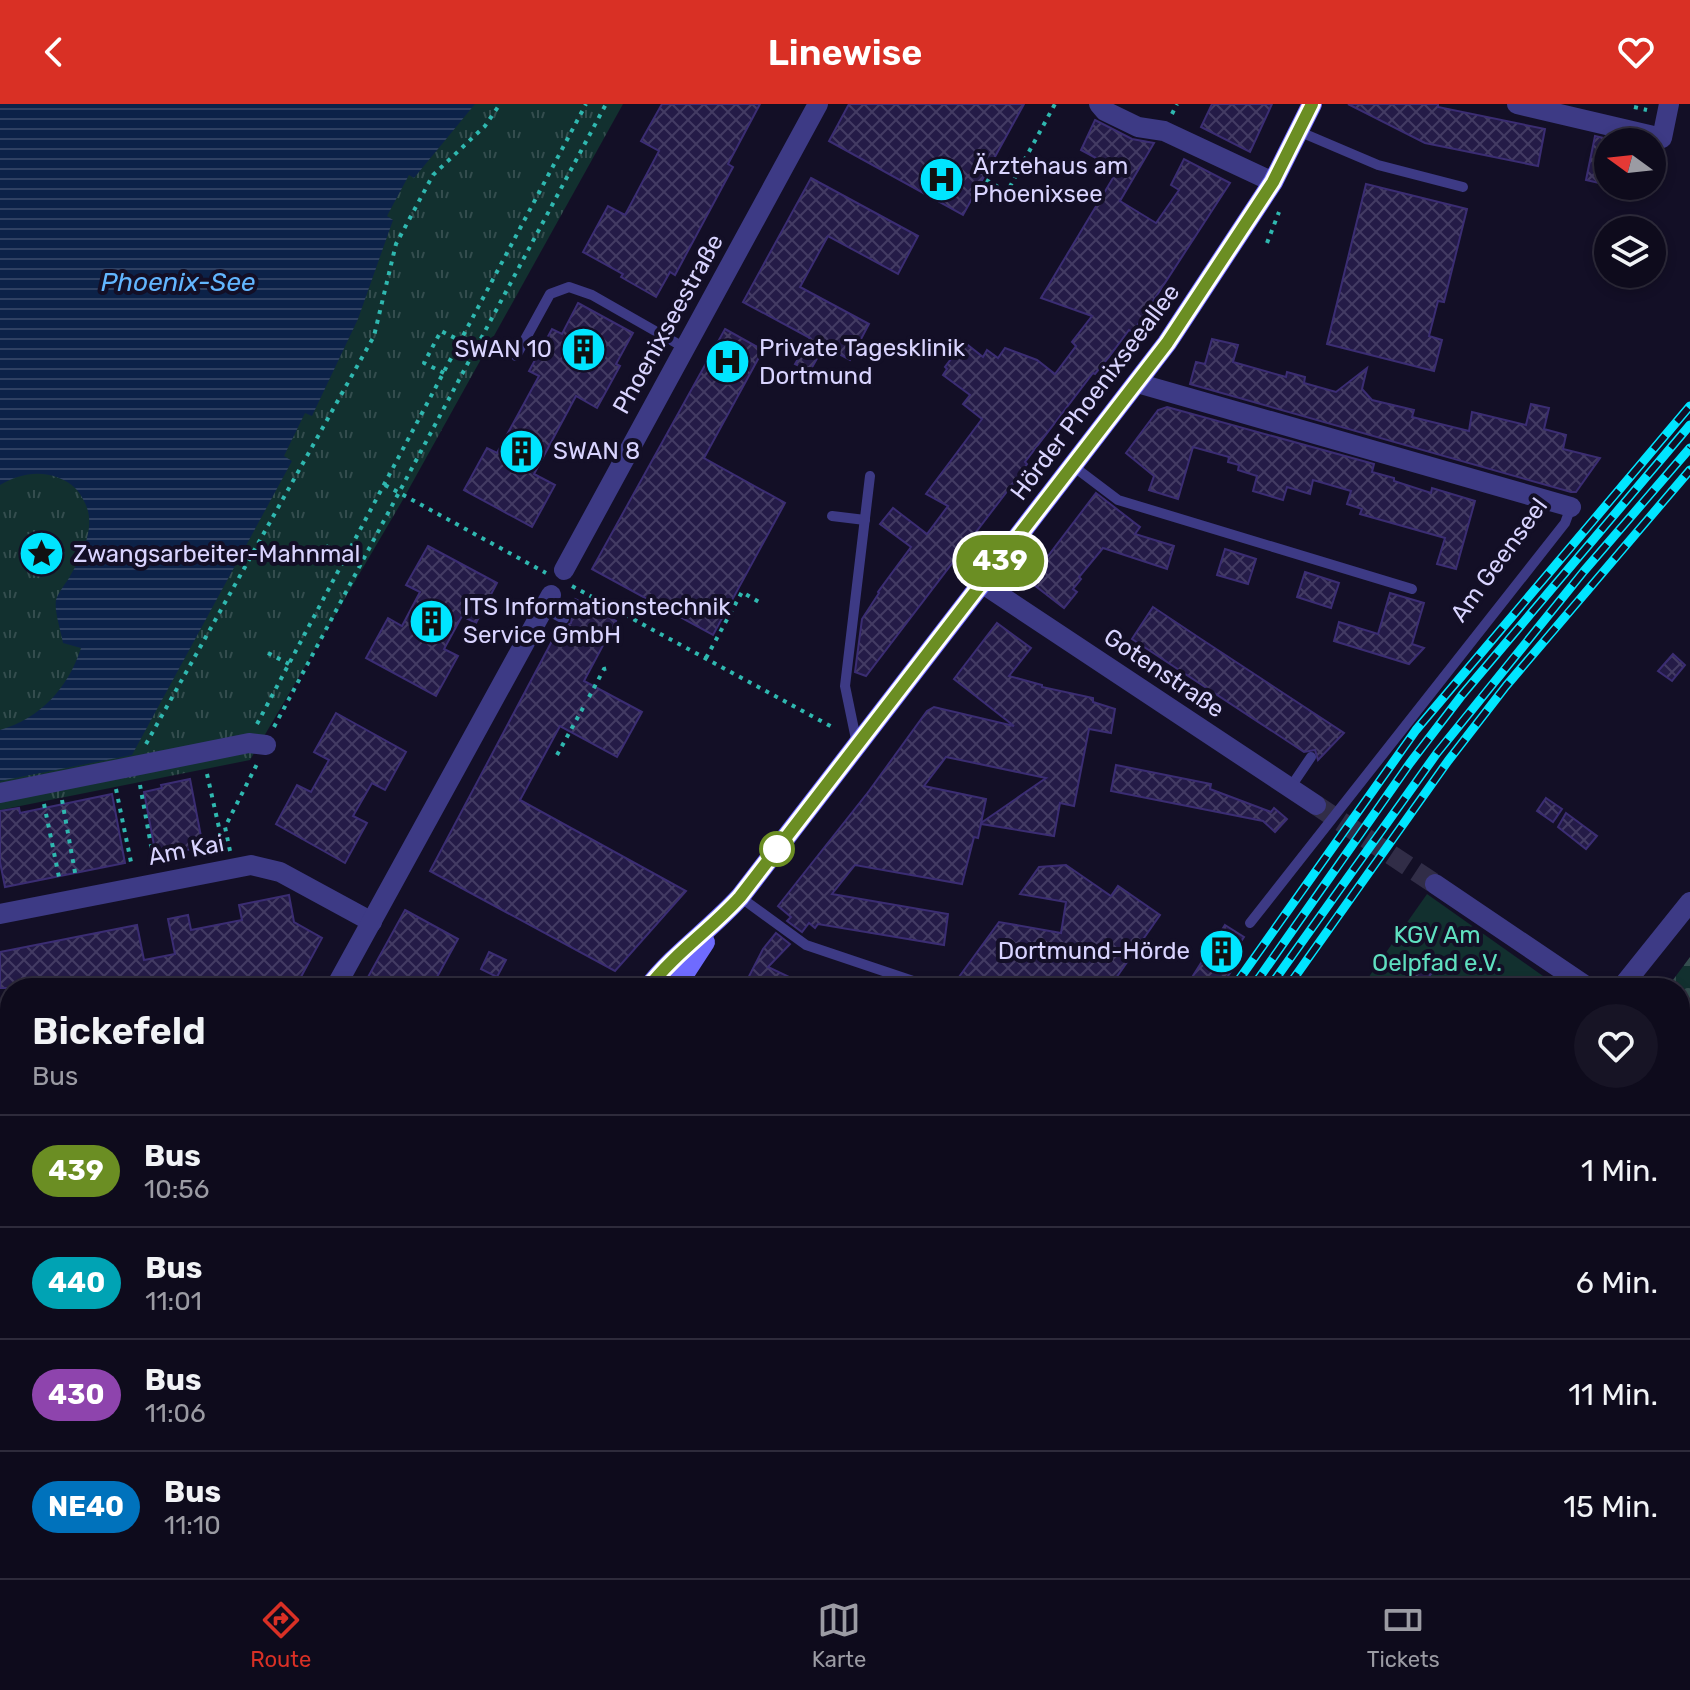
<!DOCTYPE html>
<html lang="de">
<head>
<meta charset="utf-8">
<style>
	body { margin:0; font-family:Rubik,sans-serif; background:#171425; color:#f1f3f6; height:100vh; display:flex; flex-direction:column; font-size:30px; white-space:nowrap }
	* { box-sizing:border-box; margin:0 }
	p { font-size:26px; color:#9b9ba3 }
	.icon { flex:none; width:44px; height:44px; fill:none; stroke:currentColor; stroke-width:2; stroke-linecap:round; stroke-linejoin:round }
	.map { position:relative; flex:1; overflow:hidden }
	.details { position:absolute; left:0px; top:874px; width:1690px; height:600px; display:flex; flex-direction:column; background:#0e0b1c; border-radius:32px 32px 0 0; box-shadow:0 4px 12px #0003,0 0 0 2px #2e2b3b }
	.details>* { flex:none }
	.badge { padding:0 16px; border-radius:26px; font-size:28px; line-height:52px }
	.needle { width:52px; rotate:285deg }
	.buttons { position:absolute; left:1594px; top:24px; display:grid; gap:16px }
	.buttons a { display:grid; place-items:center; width:72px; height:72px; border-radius:50%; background:#0e0b1c; box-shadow:0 4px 12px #0003,0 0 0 2px #2e2b3b; font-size:40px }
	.map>.badge { position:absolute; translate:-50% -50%; box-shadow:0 0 0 4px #fff }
	.round { display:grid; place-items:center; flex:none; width:84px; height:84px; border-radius:42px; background:#171425 }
	.overview { display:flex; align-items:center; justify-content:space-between; height:136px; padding:0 32px }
	h1 { font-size:38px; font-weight:600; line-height:60px }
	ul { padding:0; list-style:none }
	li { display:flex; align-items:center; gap:24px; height:112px; padding:0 32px; border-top:2px solid #2e2b3b }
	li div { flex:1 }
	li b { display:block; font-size:30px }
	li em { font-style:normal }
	li .badge { min-width:88px; font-weight:700; text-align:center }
	header { display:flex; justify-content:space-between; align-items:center; height:104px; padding:0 32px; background:#d93025; color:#fff; font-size:36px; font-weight:600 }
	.dock { display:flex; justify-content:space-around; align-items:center; height:112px; border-top:2px solid #2e2b3b; background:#0e0b1c; font-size:22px; color:#9b9ba3 }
	.dock a { display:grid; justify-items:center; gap:4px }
	.dock .selected { color:#d93025 }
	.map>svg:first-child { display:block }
</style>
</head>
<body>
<header><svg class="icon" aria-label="back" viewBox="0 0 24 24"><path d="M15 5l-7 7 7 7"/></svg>Linewise<svg class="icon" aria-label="heart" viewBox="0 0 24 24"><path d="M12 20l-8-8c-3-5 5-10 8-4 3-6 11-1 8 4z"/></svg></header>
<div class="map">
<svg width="1690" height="1474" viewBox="0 0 1690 1474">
	<defs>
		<pattern id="grass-tufts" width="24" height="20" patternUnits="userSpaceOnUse" patternTransform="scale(2)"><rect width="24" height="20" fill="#12302f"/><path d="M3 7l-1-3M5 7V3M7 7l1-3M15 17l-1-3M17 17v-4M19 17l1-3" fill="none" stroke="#344d4e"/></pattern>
		<pattern id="cemetery-stones" width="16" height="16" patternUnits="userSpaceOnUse" patternTransform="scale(2)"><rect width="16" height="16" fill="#12302f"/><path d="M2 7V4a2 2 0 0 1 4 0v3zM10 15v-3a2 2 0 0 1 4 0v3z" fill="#344d4e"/></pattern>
		<pattern id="water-rules" width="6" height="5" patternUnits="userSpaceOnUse" patternTransform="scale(2)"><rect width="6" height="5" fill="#0c2248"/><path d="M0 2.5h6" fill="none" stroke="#2f4163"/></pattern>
		<pattern id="building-cross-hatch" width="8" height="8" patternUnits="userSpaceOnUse" patternTransform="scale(2)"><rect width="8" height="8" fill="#241b47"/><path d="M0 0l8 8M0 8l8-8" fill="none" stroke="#433b63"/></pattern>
	</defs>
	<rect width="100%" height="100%" fill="#130f26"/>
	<!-- grass -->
	<path fill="url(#grass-tufts)" d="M0 0H623L401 399 250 656 0 706Z"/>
	<!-- cemetery -->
	<path fill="url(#cemetery-stones)" d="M1690 853V1210L1685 1211 1680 1154V884H1667Z"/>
	<!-- garden -->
	<path fill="#12302f" d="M1427 790 1560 884H1361Z"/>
	<!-- water -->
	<path fill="url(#water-rules)" d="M0 0H475L414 74 409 71 387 112 393 116 358 215 312 312 305 309 284 352 292 357 132 651 0 677V626C41 614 68 584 81 544L63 539C61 527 54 507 56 496 58 489 65 480 69 474 81 453 97 423 85 399 79 386 72 379 59 374 39 366 19 370 0 381Z"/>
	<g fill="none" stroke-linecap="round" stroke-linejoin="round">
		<!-- stream -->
		<path stroke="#0c2248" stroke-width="6" d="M0 1125 10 1124"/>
	</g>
	<!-- building -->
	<g fill="url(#building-cross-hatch)" stroke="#3b2d73" stroke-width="2" fill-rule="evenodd">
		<path d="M662 0H760L728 60 733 63 675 171 670 168 656 193 621 173 623 170 583 148 608 102 625 111 659 47 641 37Z"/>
		<path d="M849 0H1024L963 111 829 37Z"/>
		<path d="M1212 0H1272L1250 48 1201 23Z"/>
		<path d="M1348 0H1438V3L1545 25 1538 62 1425 39Z"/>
		<path d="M1095 16 1132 35 1154 39 1120 97 1156 119 1179 86 1171 81 1184 55 1230 79 1133 228 1129 226 1109 253 1095 270 1093 269 1025 358 1027 360 1018 373 866 572 855 568 862 515 879 489 878 488 911 443 880 420 893 404 927 430 948 402 926 390 982 315 963 300 970 291 943 271 947 265 945 263 964 238 983 253 987 246 998 254 1005 244 1037 256 1055 270 1076 242 1072 238 1092 212 1041 194 1116 69 1094 58 1096 54 1081 46Z"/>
		<path d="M1595 32 1608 35V81L1586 76Z"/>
		<path d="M811 74 918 132 898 170 828 132 800 183 869 220 850 256 824 242 810 267 795 260 810 234 743 198Z"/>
		<path d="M1366 80 1467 105 1444 198 1438 197 1429 232 1442 236 1434 267 1327 240Z"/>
		<path d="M578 199 633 229 616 260 620 262 597 304 576 292 534 370 555 381 532 423 464 386 487 344 497 349 539 272 529 267 552 225 562 230Z"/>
		<path d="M725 225 763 246 704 354 785 399 713 531 592 465Z"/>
		<path d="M1212 235 1238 241 1233 258 1286 273 1287 268 1305 273 1304 279 1336 288 1367 264 1362 285 1372 296 1414 306 1412 313 1469 327 1472 308 1526 321 1531 300 1549 304 1544 325 1566 331 1563 345 1600 354 1576 388H1571L1190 280 1196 258 1205 260Z"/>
		<path d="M1167 303 1374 360 1372 368 1394 374V377L1431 389 1432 384 1475 397 1456 465 1437 460 1445 434 1360 410 1362 405 1347 400 1351 387 1313 376 1310 390 1287 383 1283 396 1253 387 1257 372 1238 366 1239 361 1228 358 1229 353 1193 343 1178 395 1149 386 1154 372 1126 349 1158 306Z"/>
		<path d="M1096 389 1140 423 1135 430 1174 442 1167 465 1103 444 1079 473 1081 475 1073 485 1077 488 1064 504 1029 477Z"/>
		<path d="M428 442 497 479 476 519 462 512 444 545 458 552 436 592 366 554 388 514 402 522 420 488 406 481Z"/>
		<path d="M1225 445 1256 455 1248 480 1217 471Z"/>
		<path d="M1305 468 1339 479 1331 504 1297 493Z"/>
		<path d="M1390 489 1424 499 1412 540 1424 544 1409 560 1334 537 1339 518 1378 530Z"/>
		<path d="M575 495 616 517 584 577 642 608 617 653 560 622 520 696 686 787 615 867 430 767 560 522 565 523 571 519 572 514 568 508Z"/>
		<path d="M1153 503 1201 535 1344 629 1318 656 1315 646 1304 648 1132 535Z"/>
		<path d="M997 519 1031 544 1009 572 1042 581V583L1093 594V598L1115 605 1111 629 1089 625 1074 702 1060 699 1054 732 981 720 978 734 974 733 962 780 855 761 832 790 948 810 944 841 818 820 815 824 809 819 802 828 787 817 791 813 778 802 869 687 927 607 934 603 1014 622 954 575ZM946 653 1046 674 981 719 986 695 924 682Z"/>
		<path d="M1673 550 1685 561 1672 577 1658 567Z"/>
		<path d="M336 609 406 648 385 686 372 679 353 712 367 719 345 759 276 720 297 681 311 688 329 656 314 648Z"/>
		<path d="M1116 661 1211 680 1210 685 1271 708 1274 704 1287 715 1275 728 1263 717 1111 687Z"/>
		<path d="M190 675 203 743 156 752 144 688 162 684 161 681Z"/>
		<path d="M112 690 125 759 5 783 0 758V707L19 704 20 709Z"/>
		<path d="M1546 694 1562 705 1553 718 1537 707Z"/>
		<path d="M1566 709 1597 732 1586 745 1558 723Z"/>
		<path d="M1066 761 1111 792 1118 782 1160 811 1109 884H951L999 818 1061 829 1066 798 1020 790 1039 763Z"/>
		<path d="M289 791 294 818 322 834 295 884H0V848L137 821 144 856 175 850 168 815 188 811 191 826 242 816 239 801Z"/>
		<path d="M405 806 458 835 431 884H362Z"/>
		<path d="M1225 821 1244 833 1225 861 1232 866 1220 884H1205L1191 875Z"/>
		<path d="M776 829 790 840 768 863 812 884H743L763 845Z"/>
		<path d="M489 848 506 856 497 873 481 865Z"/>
		<path d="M1419 857 1433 867 1421 884H1400Z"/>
	</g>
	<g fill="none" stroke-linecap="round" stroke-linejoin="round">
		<!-- street-tunnel -->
		<path stroke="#312d47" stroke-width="20" stroke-dasharray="20 10" stroke-linecap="butt" d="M1316 701 1435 780"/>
		<!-- path -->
		<g stroke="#2fb8b0" stroke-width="4" stroke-dasharray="4 6" stroke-linecap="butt">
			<path d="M1634 3 1647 6"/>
			<path d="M1172 10 1177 0"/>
			<path d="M986 76 1007 88 1055 0"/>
			<path d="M1267 139 1279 108"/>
			<path d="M444 269 424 259 441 227 461 237"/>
			<path d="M385 381 546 469"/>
			<path d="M326 442 347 452"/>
			<path d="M572 482 834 624"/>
			<path d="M268 549 289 560"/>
			<path d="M706 554 742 488 759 498"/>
			<path d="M589 593 604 565 612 563"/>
			<path d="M257 620 586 0"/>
			<path d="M274 623 606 0"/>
			<path d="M146 640 374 232 396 140 433 71 485 22 500 0"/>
			<path d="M557 651 584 602"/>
			<path d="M207 670 224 746"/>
			<path d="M140 681 154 758"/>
			<path d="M116 685 132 763"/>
			<path d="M62 696 76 774"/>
			<path d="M44 700 60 778"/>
			<path d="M230 747 225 723 257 660"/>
			<path d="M1680 1040 1690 1006"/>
			<path d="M1680 1042 1690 1044"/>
			<path d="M1680 1068 1690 1070"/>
			<path d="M1680 1086 1690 1176"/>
			<path d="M1681 1093 1690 1095"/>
			<path d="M1680 1209 1690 1288"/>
			<path d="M1680 1369 1690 1378"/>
			<path d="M449 1464 461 1465"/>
			<path d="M1209 1464 1210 1474"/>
		</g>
		<!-- lane -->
		<g stroke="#3d3a85" stroke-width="10">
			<path d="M1298 27 1378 61 1463 83"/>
			<path d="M516 252 550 190 569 183 592 191 685 244"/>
			<path d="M1073 362 1118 396 1412 485"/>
			<path d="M832 412 865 416"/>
			<path d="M543 504 564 515"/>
			<path d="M857 640 845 582 870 372"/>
			<path d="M1290 684 1311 653"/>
			<path d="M740 793 806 841 931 883"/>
			<path d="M1250 819 1565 419 1571 403"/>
			<path d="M733 1464V1474"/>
			<path d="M1498 1474 1503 1464"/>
		</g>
		<!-- street -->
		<g stroke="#3d3a85" stroke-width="20">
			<path d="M1099 0 1105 7 1138 23 1164 27 1273 78"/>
			<path d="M1517 0 1662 34 1669 0"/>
			<path d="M1137 279 1571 403"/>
			<path d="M564 466 818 0"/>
			<path d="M983 480 1316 701"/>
			<path d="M0 689 249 639 266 641"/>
			<path d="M1435 780 1589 884"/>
			<path d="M0 810 251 761 280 768 372 818"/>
			<path d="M335 884 551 491"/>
			<path d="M1621 884 1690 798"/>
			<path d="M0 1097 10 1095"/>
			<path d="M0 1151 10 1149"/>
			<path d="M0 1310 10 1361"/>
			<path d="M302 1464 362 1472 389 1469 425 1474"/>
			<path d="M1245 1464 1246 1474"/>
			<path d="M21 1474 25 1464"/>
		</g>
		<!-- secondary -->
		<g stroke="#6f6bff" stroke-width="20">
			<path d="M648 884C674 850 711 825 740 793L1167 239 1273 78 1312 0"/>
			<path d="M675 884 705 838"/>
			<path d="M1680 1318 1690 1319"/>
			<path d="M524 1464V1474"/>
			<path d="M479 1474 483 1464"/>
			<path d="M1039 1474 1084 1464"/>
		</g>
		<defs>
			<g id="rail">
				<path d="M1233 884 1416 626 1690 302"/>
				<path d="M1252 884 1410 659 1462 591 1690 321"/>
				<path d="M1269 884 1437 649 1584 467 1690 344"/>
				<path d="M1287 884 1448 657 1506 582 1690 366"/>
				<path d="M828 1474 834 1464"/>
				<path d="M846 1474 853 1464"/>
				<path d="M865 1474 871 1464"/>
				<path d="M882 1474 888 1464"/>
			</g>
		</defs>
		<!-- rail casing -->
		<use href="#rail" stroke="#00e5ff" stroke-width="9"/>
		<!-- rail -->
		<use href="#rail" stroke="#130f26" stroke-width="6" stroke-dasharray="18" stroke-linecap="butt"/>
	</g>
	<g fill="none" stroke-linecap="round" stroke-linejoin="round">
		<defs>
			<path id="line" d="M648 884C674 850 711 825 740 793L1167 239 1273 78 1312 0"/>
		</defs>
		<!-- line casing -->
		<use href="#line" stroke="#fff" stroke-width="18"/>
		<!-- line -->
		<use href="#line" stroke="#6b8e23" stroke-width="12"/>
	</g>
	<!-- icons -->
	<defs>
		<symbol id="hospital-disc" viewBox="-11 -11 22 22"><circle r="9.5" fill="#00e5ff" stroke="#130f26"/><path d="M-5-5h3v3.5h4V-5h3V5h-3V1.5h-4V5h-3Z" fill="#111"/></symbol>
		<symbol id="building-disc" viewBox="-11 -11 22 22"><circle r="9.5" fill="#00e5ff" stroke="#130f26"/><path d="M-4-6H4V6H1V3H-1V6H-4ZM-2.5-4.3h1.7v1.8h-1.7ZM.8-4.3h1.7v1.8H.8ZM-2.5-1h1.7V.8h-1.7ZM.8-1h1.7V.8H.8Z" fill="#111"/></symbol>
		<symbol id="sight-disc" viewBox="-11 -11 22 22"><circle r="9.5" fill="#00e5ff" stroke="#130f26"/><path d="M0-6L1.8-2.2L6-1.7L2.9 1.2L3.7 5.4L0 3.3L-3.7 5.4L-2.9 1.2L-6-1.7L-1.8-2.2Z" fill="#111"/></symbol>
	</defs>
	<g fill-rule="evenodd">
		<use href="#hospital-disc" x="916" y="50" width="51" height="51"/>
		<use href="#building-disc" x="558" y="220" width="51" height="51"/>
		<use href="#hospital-disc" x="702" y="232" width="51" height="51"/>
		<use href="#building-disc" x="496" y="322" width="51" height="51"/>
		<use href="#sight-disc" x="16" y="424" width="51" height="51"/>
		<use href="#building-disc" x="406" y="492" width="51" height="51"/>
		<use href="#building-disc" x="1196" y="822" width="51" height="51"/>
	</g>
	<!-- markers -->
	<circle fill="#fff" stroke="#6b8e23" stroke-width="4" cx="777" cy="745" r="16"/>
	<g text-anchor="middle" stroke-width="8" stroke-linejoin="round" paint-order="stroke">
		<!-- poi labels -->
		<g font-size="24" fill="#d9d4ff" stroke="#130f26" text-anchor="start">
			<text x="973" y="70">Ärztehaus am<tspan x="973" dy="28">Phoenixsee</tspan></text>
			<text x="759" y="252">Private Tagesklinik<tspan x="759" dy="28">Dortmund</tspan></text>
			<text x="552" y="253" text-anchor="end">SWAN 10</text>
			<text x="553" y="355">SWAN 8</text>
			<text x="73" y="458">Zwangsarbeiter-Mahnmal</text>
			<text x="463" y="511">ITS Informationstechnik<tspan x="463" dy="28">Service GmbH</tspan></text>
			<text x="1190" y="855" text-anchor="end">Dortmund-Hörde</text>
		</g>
		<!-- street labels -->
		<g font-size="24" fill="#d9d4ff" stroke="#130f26">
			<text transform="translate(668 220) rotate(-61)" y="8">Phoenixseestraße</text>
			<text transform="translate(1095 288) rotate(-53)" y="8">Hörder Phoenixseeallee</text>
			<text transform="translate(1499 456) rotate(-54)" y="8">Am Geenseel</text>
			<text transform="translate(1164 569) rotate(34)" y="8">Gotenstraße</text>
			<text transform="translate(186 746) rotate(-11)" y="8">Am Kai</text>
		</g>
		<!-- park labels -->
		<g font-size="24" fill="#5fe0c0" stroke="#130f26">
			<text x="1437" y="839">KGV Am<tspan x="1437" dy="28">Oelpfad e.V.</tspan></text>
		</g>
		<!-- water labels -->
		<g font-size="26" font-style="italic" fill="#62b6ff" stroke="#130f26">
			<text x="178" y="187">Phoenix-See</text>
		</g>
	</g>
</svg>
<div class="buttons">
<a><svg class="needle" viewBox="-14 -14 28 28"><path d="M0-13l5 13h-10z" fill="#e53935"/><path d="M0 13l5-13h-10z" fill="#9b9ba3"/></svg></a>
<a><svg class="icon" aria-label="layers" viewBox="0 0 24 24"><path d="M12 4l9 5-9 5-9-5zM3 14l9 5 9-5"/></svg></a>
</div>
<b class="badge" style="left:1000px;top:457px;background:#6b8e23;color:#fff">439</b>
<section class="details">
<div class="overview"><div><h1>Bickefeld</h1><p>Bus</p></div><a class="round"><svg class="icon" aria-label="heart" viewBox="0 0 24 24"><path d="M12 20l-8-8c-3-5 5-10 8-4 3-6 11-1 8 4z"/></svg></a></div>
<ul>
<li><span class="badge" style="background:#6b8e23;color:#fff">439</span><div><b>Bus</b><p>10:56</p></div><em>1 Min.</em></li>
<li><span class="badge" style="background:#00a3b4;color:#fff">440</span><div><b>Bus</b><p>11:01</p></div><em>6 Min.</em></li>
<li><span class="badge" style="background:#8e44ad;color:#fff">430</span><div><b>Bus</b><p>11:06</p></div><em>11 Min.</em></li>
<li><span class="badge" style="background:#0072bc;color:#fff">NE40</span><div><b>Bus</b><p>11:10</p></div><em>15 Min.</em></li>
</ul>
</section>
</div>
<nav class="dock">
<a class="selected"><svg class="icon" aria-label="directions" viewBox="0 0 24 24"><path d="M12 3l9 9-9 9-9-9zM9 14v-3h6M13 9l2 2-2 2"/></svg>Route</a>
<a><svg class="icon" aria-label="map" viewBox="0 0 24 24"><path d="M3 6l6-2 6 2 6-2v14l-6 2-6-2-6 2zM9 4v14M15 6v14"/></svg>Karte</a>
<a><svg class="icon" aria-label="tickets" viewBox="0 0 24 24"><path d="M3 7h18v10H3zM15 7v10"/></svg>Tickets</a>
</nav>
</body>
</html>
